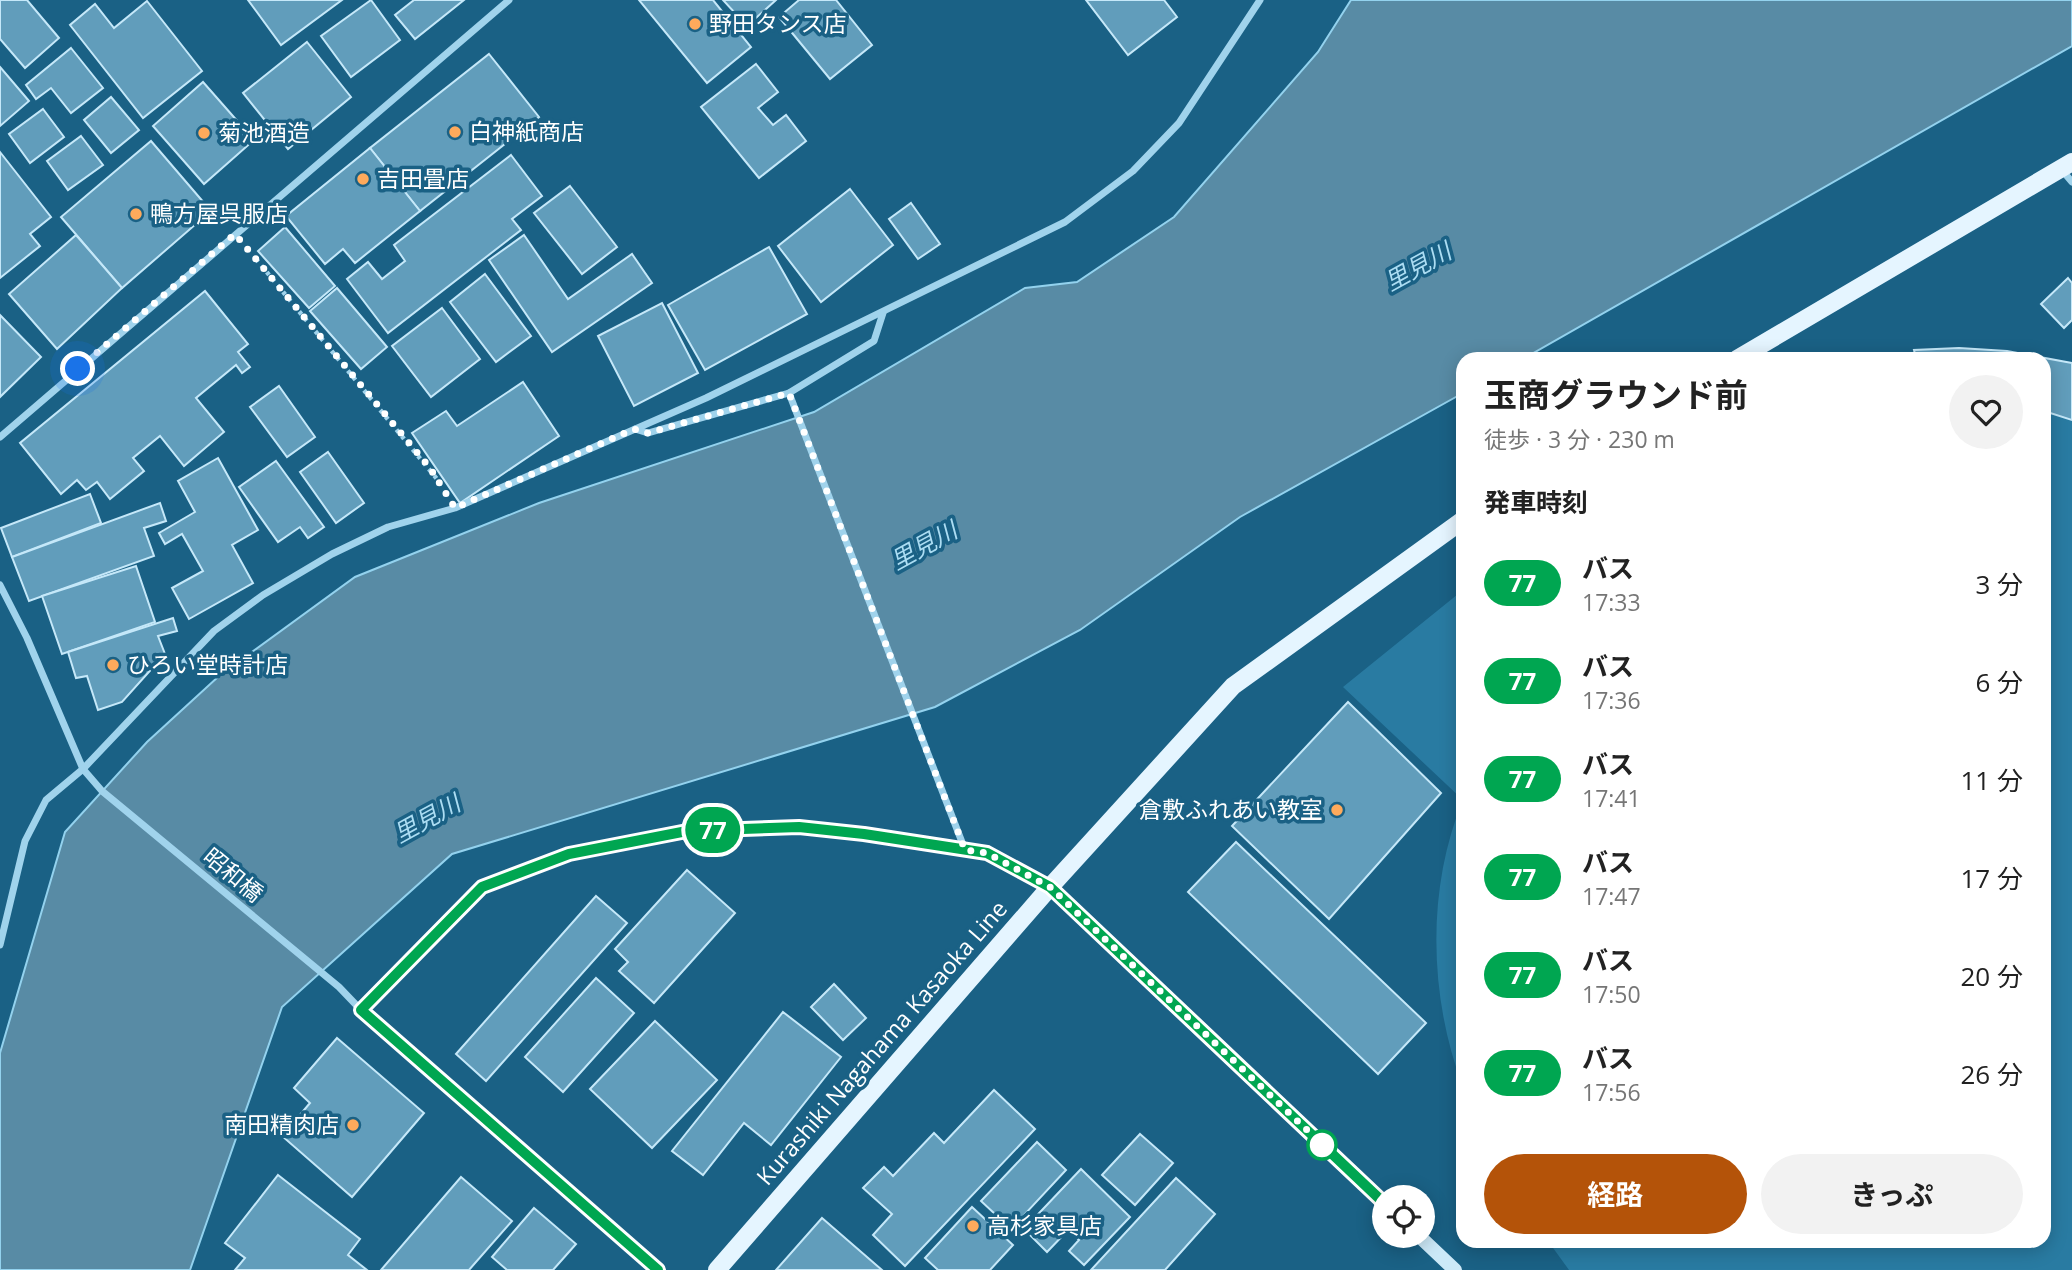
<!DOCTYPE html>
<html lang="ja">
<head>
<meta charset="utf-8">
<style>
	body { margin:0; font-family:"Open Sans","Noto Sans JP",sans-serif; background:#f2f2f2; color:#222; height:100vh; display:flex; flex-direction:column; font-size:26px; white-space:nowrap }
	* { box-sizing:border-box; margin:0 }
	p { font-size:23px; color:#767676 }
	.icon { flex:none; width:38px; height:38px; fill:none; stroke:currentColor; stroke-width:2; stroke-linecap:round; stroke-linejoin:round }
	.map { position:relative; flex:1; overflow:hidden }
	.side { position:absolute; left:1456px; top:352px; width:595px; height:896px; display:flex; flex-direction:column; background:#fff; border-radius:21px; box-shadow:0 4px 18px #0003 }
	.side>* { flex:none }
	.badge { padding:0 14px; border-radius:23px; font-size:24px; line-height:46px }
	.tools { position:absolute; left:1372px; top:1185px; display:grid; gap:14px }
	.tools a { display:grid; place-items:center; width:63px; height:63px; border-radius:50%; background:#fff; box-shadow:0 4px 18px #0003; font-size:35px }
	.you { position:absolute; width:35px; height:35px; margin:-18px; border:5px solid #fff; border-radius:50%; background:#1a73e8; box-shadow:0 0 0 10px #1a73e833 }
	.map>.badge { position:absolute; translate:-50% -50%; box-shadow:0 0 0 4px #fff }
	h2 { padding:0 28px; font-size:26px; line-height:63px }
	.round { display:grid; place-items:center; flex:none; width:74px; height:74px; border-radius:37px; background:#f2f2f2 }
	.head { display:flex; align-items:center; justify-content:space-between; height:119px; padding:0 28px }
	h1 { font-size:33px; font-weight:700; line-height:52px }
	.action { display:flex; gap:14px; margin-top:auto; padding:14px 28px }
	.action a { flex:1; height:80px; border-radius:42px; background:#b45309; color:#fff; font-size:28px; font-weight:700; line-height:80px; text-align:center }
	.action a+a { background:#f2f2f2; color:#222 }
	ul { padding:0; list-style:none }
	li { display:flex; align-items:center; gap:21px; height:98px; padding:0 28px }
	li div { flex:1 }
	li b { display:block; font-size:26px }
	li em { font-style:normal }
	li .badge { min-width:77px; font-weight:700; text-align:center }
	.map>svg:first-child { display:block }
</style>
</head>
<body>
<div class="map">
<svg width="2072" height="1270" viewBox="0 0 2072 1270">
	<rect width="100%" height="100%" fill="#1a6185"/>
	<!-- green -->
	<g fill="#297ba2">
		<path d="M1959 348 2007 351 2072 363V1270H1569L1548 1241H2044V359L1914 350Z"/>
		<path d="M1463 590V1087C1429 998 1426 889 1463 800L1343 687Z"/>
	</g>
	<!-- water -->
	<path fill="#588ba5" stroke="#93d2ee" stroke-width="2" d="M1351 0H2072V46L1523 359H1463V393L1240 517 1080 630 935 707 452 854 282 1007 190 1270H0V1053L65 832 147 742 219 676 355 577 539 503 814 412 1025 288 1077 282 1174 217 1318 52Z"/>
	<!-- building -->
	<g fill="#619dbb" stroke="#c5e8f9" stroke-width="2">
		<path d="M0 0H27L59 38 25 68 0 39Z"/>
		<path d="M248 0H342L281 45Z"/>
		<path d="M371 0 400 40 351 77 321 36Z"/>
		<path d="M414 0H464L415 39 395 15Z"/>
		<path d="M639 0H713L751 47 707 83Z"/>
		<path d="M723 0H776L747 26Z"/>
		<path d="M799 0H836L872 45 830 79 779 17Z"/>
		<path d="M1086 0H1164L1177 17 1128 55Z"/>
		<path d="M147 1 202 71 143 118 70 25 95 4 114 28Z"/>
		<path d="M307 42 351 97 288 149 243 93Z"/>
		<path d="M71 48 103 88 71 113 51 88 36 99 26 85Z"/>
		<path d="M489 54 539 117 420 211 370 148Z"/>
		<path d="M756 64 778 92 758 108 773 125 786 115 806 141 759 178 701 107Z"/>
		<path d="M0 67 29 101 0 126Z"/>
		<path d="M203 82 254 140 204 184 153 126Z"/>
		<path d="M111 97 139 130 111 153 84 120Z"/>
		<path d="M43 109 64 137 30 163 9 134Z"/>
		<path d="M81 136 103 165 68 190 47 161Z"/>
		<path d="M151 141 211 211 122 288 61 217Z"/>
		<path d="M370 148 420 211 355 263 343 249 325 264 286 216Z"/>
		<path d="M0 152 51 217 30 234 40 246 0 278Z"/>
		<path d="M511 155 542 196 512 219 521 230 388 333 347 279 368 262 382 279 405 261 394 245Z"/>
		<path d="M570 186 617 247 582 274 534 213Z"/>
		<path d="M850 189 893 245 821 302 778 246Z"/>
		<path d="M911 203 940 244 918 259 889 219Z"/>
		<path d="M285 227 335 286 309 308 258 251Z"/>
		<path d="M76 235 122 288 57 349 9 294Z"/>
		<path d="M524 235 568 299 632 254 652 283 552 352 489 260Z"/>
		<path d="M769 247 807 314 705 370 668 305Z"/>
		<path d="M485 274 531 336 496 362 450 302Z"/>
		<path d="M2068 278 2072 283V320L2064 328 2041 304Z"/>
		<path d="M337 288 387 347 361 369 310 311Z"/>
		<path d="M205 291 248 344 238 352 250 367 242 373 236 365 196 398 224 432 184 466 160 436 133 458 144 471 110 499 97 482 86 490 77 480 61 494 20 443Z"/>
		<path d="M662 303 698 373 634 406 598 336Z"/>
		<path d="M442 308 480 359 431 397 392 346Z"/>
		<path d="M0 315 41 357 0 397Z"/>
		<path d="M1959 348 2007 351 2072 363V420L2044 411V359H1916L1914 350Z"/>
		<path d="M523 382 559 436 460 503 412 433 446 411 457 426Z"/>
		<path d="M279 386 315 437 287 457 250 407Z"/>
		<path d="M328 452 364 503 336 523 300 472Z"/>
		<path d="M218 458 258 530 232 545 253 583 189 619 172 588 203 571 182 534 165 544 159 533 195 512 178 481Z"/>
		<path d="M276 461 324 527 308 538 300 527 278 542 239 487Z"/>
		<path d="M90 494 101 523 12 557 1 528Z"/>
		<path d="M160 503 166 521 144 528 154 556 29 601 12 557Z"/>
		<path d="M136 566 155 622 62 654 42 596Z"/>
		<path d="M173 618 177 631 158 636 165 654 122 702 98 710 87 676 76 678 68 652Z"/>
		<path d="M1348 702 1441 793 1329 919 1232 826Z"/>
		<path d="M1236 842 1426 1023 1378 1074 1188 892Z"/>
		<path d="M687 870 735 913 654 1003 619 971 628 962 615 949Z"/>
		<path d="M596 896 627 923 486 1081 456 1054Z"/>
		<path d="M596 978 634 1013 563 1092 525 1057Z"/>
		<path d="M834 984 866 1018 843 1040 811 1007Z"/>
		<path d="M783 1012 841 1057 771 1145 744 1123 703 1175 672 1151Z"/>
		<path d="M655 1021 717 1080 652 1148 590 1089Z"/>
		<path d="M337 1038 424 1113 352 1197 282 1136 310 1103 294 1088Z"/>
		<path d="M994 1090 1035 1129 905 1266 873 1235 892 1214 863 1188 884 1167 893 1176 934 1133 944 1143Z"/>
		<path d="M1140 1134 1173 1163 1135 1205 1102 1175Z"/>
		<path d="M1037 1142 1066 1170 1011 1229 981 1201Z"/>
		<path d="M1081 1169 1130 1217 1084 1265 1069 1251 1079 1240 1069 1229 1047 1252 1024 1229Z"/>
		<path d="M278 1175 360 1239 348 1255 367 1270H235L245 1258 225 1243Z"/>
		<path d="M461 1177 512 1221 469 1270H381Z"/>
		<path d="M1176 1178 1215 1214 1165 1270H1091Z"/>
		<path d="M972 1207 1013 1245 990 1270H938L925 1258Z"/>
		<path d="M534 1208 576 1244 553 1270H507L492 1257Z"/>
		<path d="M822 1218 882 1270H776Z"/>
	</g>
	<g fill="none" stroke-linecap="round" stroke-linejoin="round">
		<!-- path -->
		<path stroke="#a0d3ec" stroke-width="4.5" stroke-dasharray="3.5 5" stroke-linecap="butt" d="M256 259 437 479"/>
		<!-- street -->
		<g stroke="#a0d3ec" stroke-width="7">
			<path d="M2061 169 2072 182"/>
			<path d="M883 313 874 341 789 393 965 850"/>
			<path d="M635 429 648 433 789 393"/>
			<path d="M0 437 509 0"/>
			<path d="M0 585 27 638 83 769 102 791 339 987 361 1010 658 1270"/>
			<path d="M0 945 25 841 46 800 83 769 214 631 263 595 332 554 388 527 455 508 706 398 1065 222 1133 171 1179 123 1260 0"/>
			<path d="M361 1010 482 887 569 854 687 831 799 827 865 834 987 854 1049 887"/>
		</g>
		<!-- secondary -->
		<g stroke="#cce9f8" stroke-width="14">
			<path d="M1050 887 1384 1203"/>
			<path d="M1419 1236 1455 1270"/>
		</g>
		<!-- primary -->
		<g stroke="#e5f5ff" stroke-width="18">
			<path d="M1737 359 2072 162"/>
			<path d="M717 1270 1050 887 1233 686 1463 520"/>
		</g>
	</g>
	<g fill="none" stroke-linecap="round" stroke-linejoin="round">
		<defs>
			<path id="line" d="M658 1270 361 1010 482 887 569 854 687 831 799 827 864 834 987 853 1050 887 1384 1203"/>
		</defs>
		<!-- line casing -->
		<use href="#line" stroke="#fff" stroke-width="16"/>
		<!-- line -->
		<use href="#line" stroke="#00a651" stroke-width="10"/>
		<!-- walk -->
		<path stroke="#fff" stroke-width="7" stroke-dasharray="0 12.6" d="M78 369 235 234 430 468 455 508 634 429 648 433 789 393 965 850 987 853 1050 887 1325 1147 1322 1145"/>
	</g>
	<!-- markers -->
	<g fill="#feaa5c" stroke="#1a6185" stroke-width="2.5">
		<circle cx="695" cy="24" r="7"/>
		<circle cx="455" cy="132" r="7"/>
		<circle cx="204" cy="133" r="7"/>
		<circle cx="363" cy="179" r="7"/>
		<circle cx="136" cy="214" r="7"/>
		<circle cx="113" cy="665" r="7"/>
		<circle cx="1337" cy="810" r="7"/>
		<circle cx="353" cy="1125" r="7"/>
		<circle cx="973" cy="1226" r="7"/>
	</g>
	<circle fill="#fff" stroke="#00a651" stroke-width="3.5" cx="1322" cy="1145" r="14"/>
	<g text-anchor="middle" stroke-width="7" stroke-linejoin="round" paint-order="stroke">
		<!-- poi labels -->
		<g font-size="23" fill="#fff" stroke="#1a6185" text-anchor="start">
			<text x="709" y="32">野田タンス店</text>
			<text x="469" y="140">白神紙商店</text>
			<text x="218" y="141">菊池酒造</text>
			<text x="377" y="187">吉田畳店</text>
			<text x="150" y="222">鴨方屋呉服店</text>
			<text x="127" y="673">ひろい堂時計店</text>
			<text x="1323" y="818" text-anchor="end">倉敷ふれあい教室</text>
			<text x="339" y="1133" text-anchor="end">南田精肉店</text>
			<text x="987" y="1234">高杉家具店</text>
		</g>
		<!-- street labels -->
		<g font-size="23" fill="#fff" stroke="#1a6185">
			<text transform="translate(233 875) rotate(40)" y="8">昭和橋</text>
			<text transform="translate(882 1043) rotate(-49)" y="8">Kurashiki Nagahama Kasaoka Line</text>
		</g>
		<!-- water labels -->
		<g font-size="24" font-style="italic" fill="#acddf3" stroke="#1a6185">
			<text transform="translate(1418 267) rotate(-29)" y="8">里見川</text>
			<text transform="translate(924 546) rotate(-29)" y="8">里見川</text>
			<text transform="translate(427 819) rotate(-29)" y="8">里見川</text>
		</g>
	</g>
</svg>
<div class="tools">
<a><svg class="icon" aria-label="locate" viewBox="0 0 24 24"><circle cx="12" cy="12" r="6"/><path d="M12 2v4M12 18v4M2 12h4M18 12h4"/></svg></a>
</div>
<div class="you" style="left:78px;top:369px"></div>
<b class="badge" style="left:713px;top:830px;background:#00a651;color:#fff">77</b>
<section class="side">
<div class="head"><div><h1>玉商グラウンド前</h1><p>徒歩 · 3 分 · 230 m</p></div><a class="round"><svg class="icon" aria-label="heart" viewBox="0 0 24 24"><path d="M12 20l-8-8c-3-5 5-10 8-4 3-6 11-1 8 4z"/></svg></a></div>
<h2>発車時刻</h2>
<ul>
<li><span class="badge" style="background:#00a651;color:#fff">77</span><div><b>バス</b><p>17:33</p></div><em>3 分</em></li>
<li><span class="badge" style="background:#00a651;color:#fff">77</span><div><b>バス</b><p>17:36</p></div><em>6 分</em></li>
<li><span class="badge" style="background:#00a651;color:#fff">77</span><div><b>バス</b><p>17:41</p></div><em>11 分</em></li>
<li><span class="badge" style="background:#00a651;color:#fff">77</span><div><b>バス</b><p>17:47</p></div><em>17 分</em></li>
<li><span class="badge" style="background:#00a651;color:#fff">77</span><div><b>バス</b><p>17:50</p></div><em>20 分</em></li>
<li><span class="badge" style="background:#00a651;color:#fff">77</span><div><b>バス</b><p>17:56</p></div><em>26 分</em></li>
</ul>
<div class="action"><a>経路</a><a>きっぷ</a></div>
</section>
</div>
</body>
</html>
